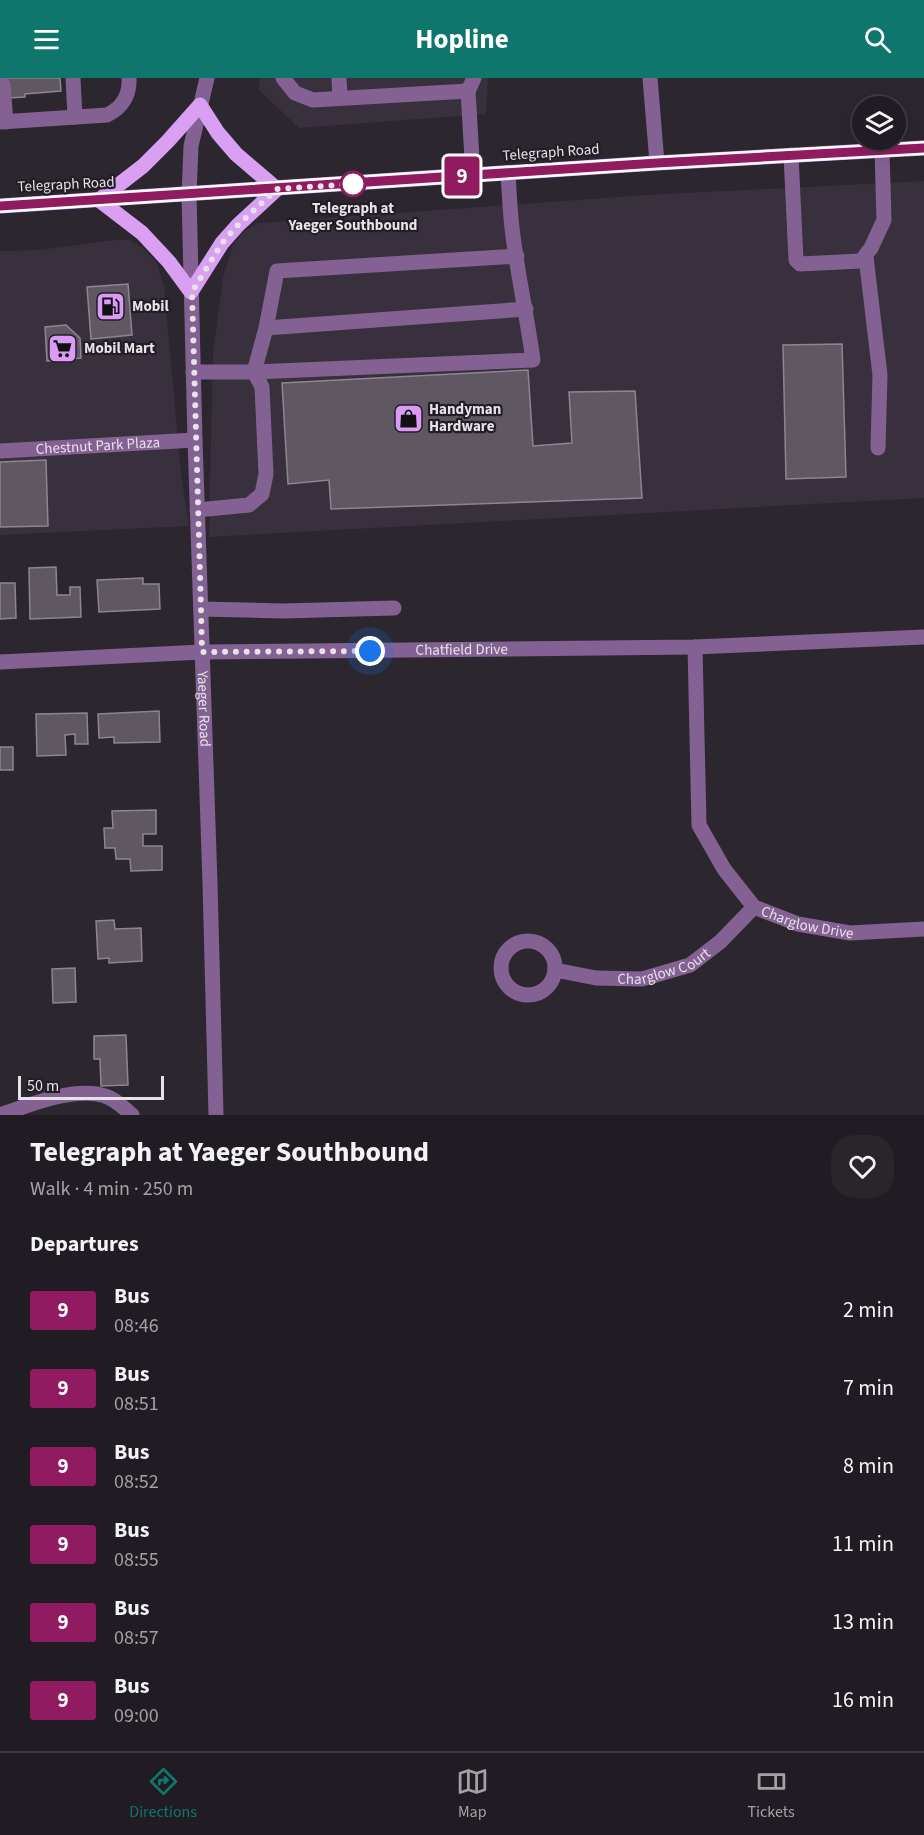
<!DOCTYPE html>
<html lang="en">
<head>
<meta charset="utf-8">
<style>
	body { margin:0; font-family:"Source Sans 3",sans-serif; background:#29252b; color:#f1f3f6; height:100vh; display:flex; flex-direction:column; font-size:22px; white-space:nowrap }
	* { box-sizing:border-box; margin:0 }
	p { font-size:20px; color:#a2a1a6 }
	.icon { flex:none; width:33px; height:33px; fill:none; stroke:currentColor; stroke-width:2; stroke-linecap:round; stroke-linejoin:round }
	.map { position:relative; height:1037px; overflow:hidden }
	.panel { display:flex; flex-direction:column; background:#211c23; flex:1 }
	.panel>* { flex:none }
	.badge { padding:0 12px; border-radius:4px; font-size:21px; line-height:39px }
	.tools { position:absolute; left:852px; top:18px; display:grid; gap:12px }
	.tools a { display:grid; place-items:center; width:54px; height:54px; border-radius:50%; background:#211c23; box-shadow:0 6px 24px #0002,0 0 0 2px #3e3a41; font-size:30px }
	.scale { position:absolute; left:18px; bottom:15px; width:146px; box-sizing:border-box; padding-left:6px; border:3px solid #e6e2e7; border-top:0; font-size:16px; line-height:21px; white-space:nowrap; color:#e6e2e7; -webkit-text-stroke:4px #231d25; paint-order:stroke }
	.you { position:absolute; width:30px; height:30px; margin:-15px; border:4px solid #fff; border-radius:50%; background:#1a73e8; box-shadow:0 0 0 9px #1a73e833 }
	.map>.badge { position:absolute; translate:-50% -50%; box-shadow:0 0 0 3px #fff }
	h2 { padding:0 30px; font-size:22px; line-height:54px }
	.round { display:grid; place-items:center; flex:none; width:63px; height:63px; border-radius:24px; background:#29252b }
	.headline { display:flex; align-items:center; justify-content:space-between; height:102px; padding:0 30px }
	h1 { font-size:28px; font-weight:700; line-height:45px }
	ul { padding:0; list-style:none }
	li { display:flex; align-items:center; gap:18px; height:78px; padding:0 30px }
	li div { flex:1 }
	li b { display:block; font-size:22px }
	li em { font-style:normal }
	li .badge { min-width:66px; font-weight:700; text-align:center }
	header { display:flex; justify-content:space-between; align-items:center; height:78px; padding:0 30px; background:#0f766e; color:#fff; font-size:27px; font-weight:700 }
	.tab-bar { display:flex; justify-content:space-around; align-items:center; height:84px; border-top:2px solid #3e3a41; background:#211c23; font-size:16px; color:#a2a1a6 }
	.tab-bar a { display:grid; justify-items:center; gap:3px }
	.tab-bar .on { color:#0f766e }
	.map>svg:first-child { display:block }
</style>
</head>
<body>
<header><svg class="icon" aria-label="menu" viewBox="0 0 24 24"><path d="M4 6h16M4 12h16M4 18h16"/></svg>Hopline<svg class="icon" aria-label="search" viewBox="0 0 24 24"><circle cx="10" cy="10" r="6"/><path d="M15 15l6 6"/></svg></header>
<div class="map">
<svg width="924" height="1037" viewBox="0 0 924 1037">
	<rect width="100%" height="100%" fill="#2c262f"/>
	<!-- built -->
	<g fill="#39303d">
		<path d="M260 0H488L486 36 299 50 259 12Z"/>
		<path d="M924 103V420L209 459 213 276 223 200 233 167 244 153 259 145 646 117Z"/>
		<path d="M115 162H129L143 170 157 185 164 208 181 396 189 448 0 457V173L39 172Z"/>
	</g>
	<!-- building -->
	<g fill="#5f5862" stroke="#8d8691" stroke-width="1.5">
		<path d="M0 0H60L61 13 25 16V19L8 20 0 7Z"/>
		<path d="M128 206 132 257 91 261 87 209Z"/>
		<path d="M66 247 80 260 81 280 47 283 45 249Z"/>
		<path d="M842 266 846 399 786 401 783 267Z"/>
		<path d="M528 292 533 368 572 365 569 314 635 313 642 420 331 431 329 402 288 406 282 305Z"/>
		<path d="M46 382 48 448 0 449V384Z"/>
		<path d="M56 489 57 517H70V509H80L81 539 30 541 29 490Z"/>
		<path d="M143 500V506H159L160 531 99 534 97 502Z"/>
		<path d="M0 505H15L16 540 0 541Z"/>
		<path d="M159 633 160 664 114 665V659L99 660 98 636Z"/>
		<path d="M87 635 88 666H75V656L65 657 66 677 37 678 36 636Z"/>
		<rect x="0" y="669" width="13" height="23"/>
		<path d="M156 732V756H143V768H162V792L131 793 130 781H116L115 770H105L104 750H113L112 733Z"/>
		<path d="M114 842 115 851 141 850 142 883 109 885V880L98 881 96 843Z"/>
		<path d="M75 890 76 924 53 925 52 891Z"/>
		<path d="M126 957 128 1007 101 1008 100 981H94V958Z"/>
	</g>
	<g fill="none" stroke-linecap="round" stroke-linejoin="round">
		<!-- minor -->
		<g stroke="#846193" stroke-width="15">
			<path d="M73 0 75 39"/>
			<path id="s1" d="M207 0 191 68 189 117 195 362 210 805 216 1037"/>
			<path d="M283 0 295 15 313 22 468 13"/>
			<path d="M339 0 340 20"/>
			<path d="M650 0 657 85"/>
			<path d="M3 7 6 44"/>
			<path d="M0 44 107 37C122 30 130 17 129 0"/>
			<path d="M791 77 796 182 800 186 861 183 871 170 884 142 882 72"/>
			<path d="M508 95C509 113 510 132 512 150 517 194 527 238 533 282L254 294 266 250 277 193 517 178"/>
			<path d="M473 97 468 13 474 0"/>
			<path d="M866 179 880 297 878 370"/>
			<path d="M266 250 526 231"/>
			<path d="M193 294H254L262 309 266 396 262 416 249 427 197 432"/>
			<path id="s2" d="M0 373 195 362"/>
			<path d="M201 531 283 533 394 530"/>
			<path id="s3" d="M695 569 699 747 724 791 754 829 798 846 850 855 924 851"/>
			<path id="s4" d="M0 584 202 574 695 569 924 559"/>
			<circle cx="528" cy="890" r="27"/>
			<path id="s5" d="M555 892 596 900 642 901 690 887 720 864 754 829"/>
			<path d="M0 1037C29 1027 75 1008 105 1018 115 1021 124 1030 132 1037"/>
		</g>
		<!-- major -->
		<g stroke="#d89ff2" stroke-width="15">
			<path d="M99 122 142 155 169 184 191 214 222 165 238 147 277 111"/>
			<path d="M99 122 143 88 168 63 200 27 218 55 236 76 277 111"/>
			<path d="M0 128 657 85 924 70"/>
		</g>
	</g>
	<g fill="none" stroke-linecap="round" stroke-linejoin="round">
		<defs>
			<path id="line" d="M0 128 657 85 924 70"/>
		</defs>
		<!-- line casing -->
		<use href="#line" stroke="#fff" stroke-width="14"/>
		<!-- line -->
		<use href="#line" stroke="#901b61" stroke-width="9"/>
		<!-- walk -->
		<path stroke="#e6e2e7" stroke-width="6" stroke-dasharray="0 10.8" d="M353 106 277 111 238 147 222 165 192 214 201 531 202 574 370 573"/>
	</g>
	<!-- icons -->
	<defs>
		<symbol id="fuel-square" viewBox="-11 -11 22 22"><rect x="-9" y="-9" width="18" height="18" rx="4" fill="#da9af6" stroke="#231d25"/><path d="M-5.5-6h7V0h2V4h1.3V-2.5L3-4.5l.8-.8L6-3V5H2.5V1h-1V6h-7ZM-4.2-4.7v3.2H.2V-4.7Z" fill="#111"/></symbol>
		<symbol id="supermarket-square" viewBox="-11 -11 22 22"><rect x="-9" y="-9" width="18" height="18" rx="4" fill="#da9af6" stroke="#231d25"/><path d="M-6-5.5h2.5l.6 2H6L4.5 2H-2.5L-4.4-4H-6ZM-1.5 3.2a1.3 1.3 0 1 0 .1 0ZM3 3.2a1.3 1.3 0 1 0 .1 0Z" fill="#111"/></symbol>
		<symbol id="shop-square" viewBox="-11 -11 22 22"><rect x="-9" y="-9" width="18" height="18" rx="4" fill="#da9af6" stroke="#231d25"/><path d="M-5-2.5h2.3a2.7 3.5 0 0 1 5.4 0H5L5.5 6h-11ZM-1.5-2.5h3a1.5 2.3 0 0 0-3 0Z" fill="#111"/></symbol>
	</defs>
	<g fill-rule="evenodd">
		<use href="#fuel-square" x="94" y="212" width="33" height="33"/>
		<use href="#supermarket-square" x="46" y="254" width="33" height="33"/>
		<use href="#shop-square" x="392" y="324" width="33" height="33"/>
	</g>
	<!-- markers -->
	<circle fill="#fff" stroke="#901b61" stroke-width="3" cx="353" cy="106" r="12"/>
	<g text-anchor="middle" stroke-width="4.5" stroke-linejoin="round" paint-order="stroke">
		<!-- street labels -->
		<g font-size="15" fill="#e6e2e7" stroke="#231d25">
			<text transform="translate(551 74) rotate(-4)" y="5">Telegraph Road</text>
			<text transform="translate(66 106) rotate(-3)" y="5">Telegraph Road</text>
			<text dy="5" stroke="none"><textPath href="#s2" startOffset="98">Chestnut Park Plaza</textPath></text>
			<text dy="5" stroke="none"><textPath href="#s4" startOffset="462">Chatfield Drive</textPath></text>
			<text dy="5" stroke="none"><textPath href="#s1" startOffset="633">Yaeger Road</textPath></text>
			<text dy="5" stroke="none"><textPath href="#s3" startOffset="333">Charglow Drive</textPath></text>
			<text dy="5" stroke="none"><textPath href="#s5" startOffset="112">Charglow Court</textPath></text>
		</g>
		<!-- stop labels -->
		<g font-size="15" font-weight="bold" fill="#e6e2e7" stroke="#231d25">
			<text x="353" y="135">Telegraph at<tspan x="353" dy="17">Yaeger Southbound</tspan></text>
		</g>
		<!-- poi labels -->
		<g font-size="15" font-weight="bold" fill="#e6e2e7" stroke="#231d25" text-anchor="start">
			<text x="132" y="233">Mobil</text>
			<text x="84" y="275">Mobil Mart</text>
			<text x="429" y="336">Handyman<tspan x="429" dy="17">Hardware</tspan></text>
		</g>
	</g>
</svg>
<div class="tools">
<a><svg class="icon" aria-label="layers" viewBox="0 0 24 24"><path d="M12 4l9 5-9 5-9-5zM3 14l9 5 9-5"/></svg></a>
</div>
<div class="scale">50 m</div>
<div class="you" style="left:370px;top:573px"></div>
<b class="badge" style="left:462px;top:98px;background:#901b61;color:#fff">9</b>
</div>
<section class="panel">
<div class="headline"><div><h1>Telegraph at Yaeger Southbound</h1><p>Walk · 4 min · 250 m</p></div><a class="round"><svg class="icon" aria-label="heart" viewBox="0 0 24 24"><path d="M12 20l-8-8c-3-5 5-10 8-4 3-6 11-1 8 4z"/></svg></a></div>
<h2>Departures</h2>
<ul>
<li><span class="badge" style="background:#901b61;color:#fff">9</span><div><b>Bus</b><p>08:46</p></div><em>2 min</em></li>
<li><span class="badge" style="background:#901b61;color:#fff">9</span><div><b>Bus</b><p>08:51</p></div><em>7 min</em></li>
<li><span class="badge" style="background:#901b61;color:#fff">9</span><div><b>Bus</b><p>08:52</p></div><em>8 min</em></li>
<li><span class="badge" style="background:#901b61;color:#fff">9</span><div><b>Bus</b><p>08:55</p></div><em>11 min</em></li>
<li><span class="badge" style="background:#901b61;color:#fff">9</span><div><b>Bus</b><p>08:57</p></div><em>13 min</em></li>
<li><span class="badge" style="background:#901b61;color:#fff">9</span><div><b>Bus</b><p>09:00</p></div><em>16 min</em></li>
</ul>
</section>
<nav class="tab-bar">
<a class="on"><svg class="icon" aria-label="directions" viewBox="0 0 24 24"><path d="M12 3l9 9-9 9-9-9zM9 14v-3h6M13 9l2 2-2 2"/></svg>Directions</a>
<a><svg class="icon" aria-label="map" viewBox="0 0 24 24"><path d="M3 6l6-2 6 2 6-2v14l-6 2-6-2-6 2zM9 4v14M15 6v14"/></svg>Map</a>
<a><svg class="icon" aria-label="tickets" viewBox="0 0 24 24"><path d="M3 7h18v10H3zM15 7v10"/></svg>Tickets</a>
</nav>
</body>
</html>
